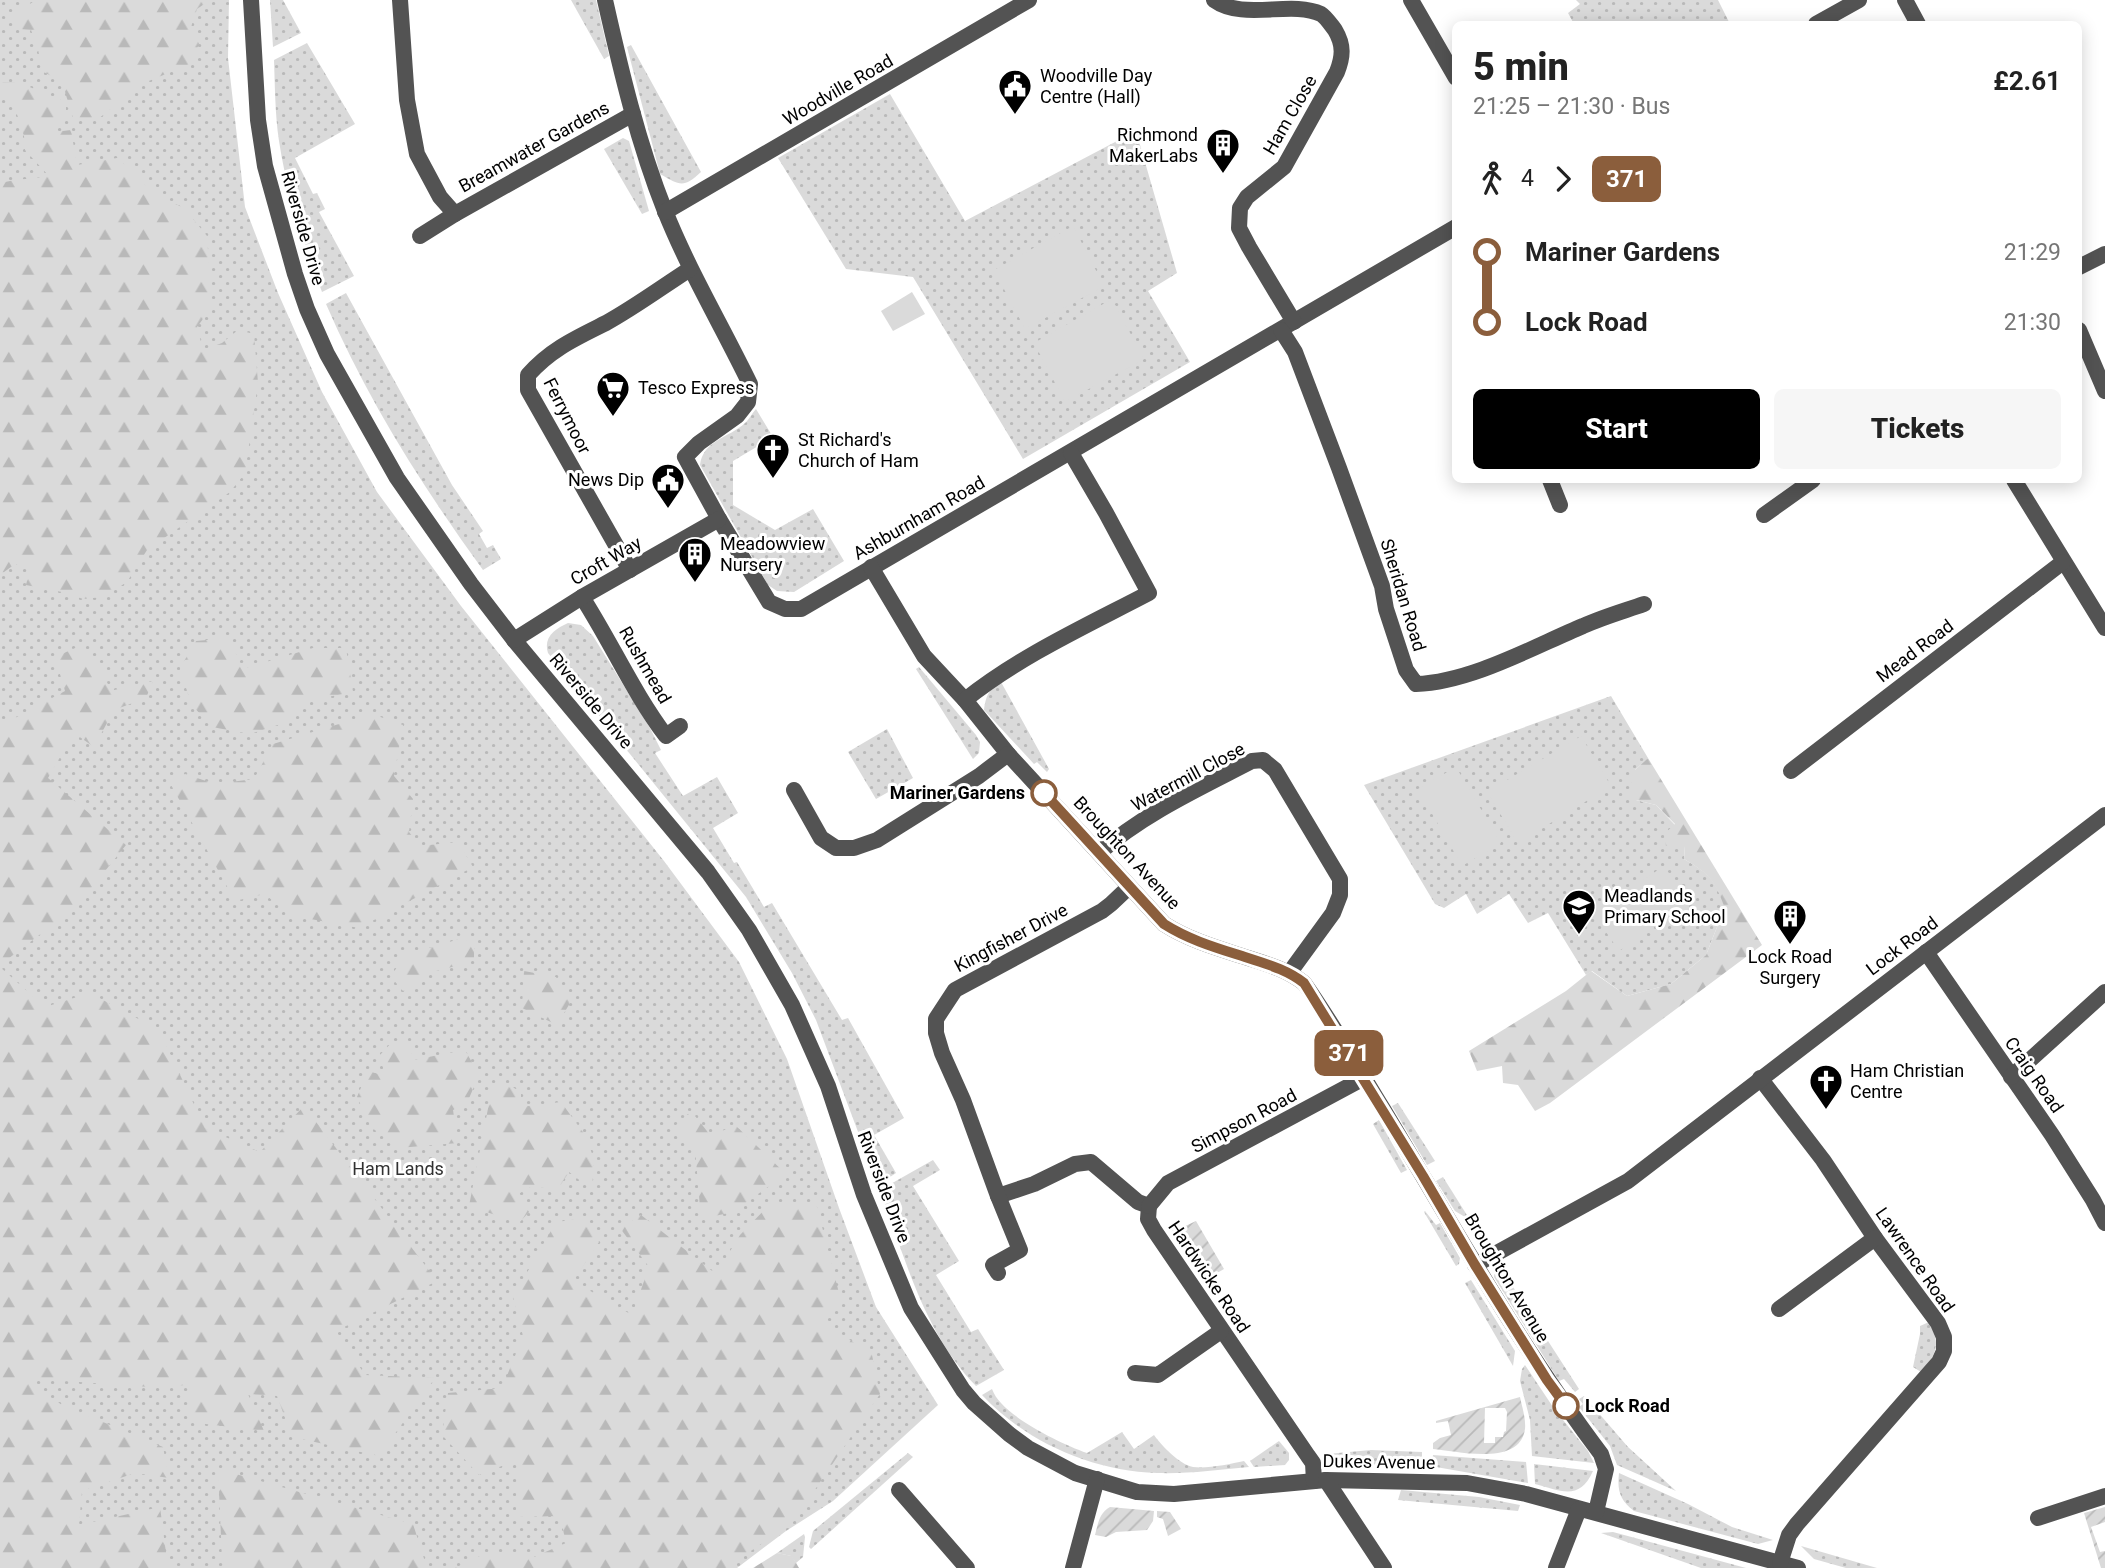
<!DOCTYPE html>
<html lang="en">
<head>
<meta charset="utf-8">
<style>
	body { margin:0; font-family:Roboto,sans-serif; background:#f6f6f6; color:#222; height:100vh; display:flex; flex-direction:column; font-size:26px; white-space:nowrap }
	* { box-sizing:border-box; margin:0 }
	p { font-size:23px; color:#767676 }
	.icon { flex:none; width:38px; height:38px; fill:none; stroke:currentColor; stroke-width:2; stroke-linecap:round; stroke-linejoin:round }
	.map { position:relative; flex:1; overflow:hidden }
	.side { position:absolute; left:1452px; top:21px; width:630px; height:462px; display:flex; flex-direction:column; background:#fff; border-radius:10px; box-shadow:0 4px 18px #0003 }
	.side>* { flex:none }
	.badge { padding:0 14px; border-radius:10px; font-size:24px; line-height:46px }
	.map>.badge { position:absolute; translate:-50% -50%; box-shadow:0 0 0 4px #fff }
	.legs { display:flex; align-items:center; gap:10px; height:77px; padding:0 21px; font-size:23px }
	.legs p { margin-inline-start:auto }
	.summary { display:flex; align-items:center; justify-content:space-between; height:119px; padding:0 21px }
	h1 { font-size:38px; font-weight:800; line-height:52px }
	.cta { display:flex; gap:14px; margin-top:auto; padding:14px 21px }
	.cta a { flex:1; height:80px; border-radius:10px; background:#000; color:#fff; font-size:28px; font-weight:800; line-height:80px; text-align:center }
	.cta a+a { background:#f6f6f6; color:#222 }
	ul { padding:0 21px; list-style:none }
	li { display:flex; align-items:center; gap:24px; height:70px; font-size:26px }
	li i { display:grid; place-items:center; width:10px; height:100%; margin:0 9px; background:currentColor }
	li i::after { content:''; width:18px; height:18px; margin:-9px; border:5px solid; border-radius:50%; background:#fff }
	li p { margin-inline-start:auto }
	li:first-child i { background:linear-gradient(#0000 50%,currentColor 0) }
	li:last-child i { background:linear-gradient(currentColor 50%,#0000 0) }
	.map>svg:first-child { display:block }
</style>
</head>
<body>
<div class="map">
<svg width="2105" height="1568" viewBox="0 0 2105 1568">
	<defs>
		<pattern id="grass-dots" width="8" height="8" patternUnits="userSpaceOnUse" patternTransform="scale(1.75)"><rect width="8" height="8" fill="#dadada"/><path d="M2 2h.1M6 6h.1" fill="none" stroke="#b9b9b9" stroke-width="1.8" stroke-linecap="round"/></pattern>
		<pattern id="forest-firs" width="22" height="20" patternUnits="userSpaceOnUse" patternTransform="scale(1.75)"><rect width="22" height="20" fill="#dadada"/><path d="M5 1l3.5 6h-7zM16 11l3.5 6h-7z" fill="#b9b9b9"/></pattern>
		<pattern id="garden-furrows" width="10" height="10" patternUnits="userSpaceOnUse" patternTransform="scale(1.75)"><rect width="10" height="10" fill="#dadada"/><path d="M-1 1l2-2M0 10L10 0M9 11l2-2" fill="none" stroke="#b9b9b9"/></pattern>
	</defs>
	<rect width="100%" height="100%" fill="#fff"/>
	<!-- grass -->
	<g fill="url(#grass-dots)">
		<path d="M0 0H229L228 58 245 207 278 293 322 392 377 492 461 606 664 861 739 962 787 1059 839 1208 876 1307 938 1405 833 1501 786 1531 737 1568H0Z"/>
		<path d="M270 0H283L301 33 273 47Z"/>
		<path d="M571 0H596L609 56 604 59Z"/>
		<path d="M1576 0H1718L1730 24H1574L1568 13 1580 4Z"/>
		<path d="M307 43 355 124 295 158 313 194 317 193 325 209 319 212 354 276 322 292C304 243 287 194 279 141 275 114 275 87 274 60Z"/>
		<path d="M631 45 701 172C683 189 680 185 660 174L627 47Z"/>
		<path d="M890 94 965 221 1136 131 1177 273 1148 291 1190 362 1023 459 913 277 846 269 778 158Z"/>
		<path d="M623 138 629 141 649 211 642 214 604 149Z"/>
		<path d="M346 293 452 485 483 531 479 534 487 548 493 545 501 559 483 570C422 486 367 399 326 304Z"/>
		<path d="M756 409 773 437 733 461V505L775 530 813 509 844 561 794 592 777 591 768 585 700 465C703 440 729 438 745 423 749 420 752 413 756 409Z"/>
		<path d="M568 623 581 625 593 636 650 728 661 750 655 753 683 796 717 777 738 813 713 828 734 863 737 862 764 907 772 903 842 1020 848 1018 904 1118 874 1135 896 1173 878 1185 816 1020 792 973 746 897 548 653C543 637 555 629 568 623Z"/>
		<path d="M919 667 976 735 980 742 979 753 973 759 916 669Z"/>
		<path d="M1001 682 1049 769 1047 772 1037 762 1034 764 984 710C986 696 988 690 1001 682Z"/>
		<path d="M1611 696 1648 758 1635 770 1636 800 1656 805 1675 825 1685 846 1684 859C1712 875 1715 881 1727 911L1721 917 1706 955 1671 984 1627 996 1592 971 1586 975 1548 913 1528 923 1509 894 1477 914 1466 894 1444 908 1435 904 1364 785Z"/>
		<path d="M887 729 913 778 876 799 848 752Z"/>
		<path d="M1398 1103 1435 1161 1427 1165 1392 1106Z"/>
		<path d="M1379 1120 1407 1170 1401 1173 1373 1124Z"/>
		<path d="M933 1160 940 1170 913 1186 959 1261 936 1275 971 1332 978 1329 1004 1370 976 1386C924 1333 905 1258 880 1190Z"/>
		<path d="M1443 1177 1470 1220 1455 1211 1436 1181Z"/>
		<path d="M1425 1211 1436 1225 1440 1223 1460 1258 1459 1264 1456 1266 1424 1212Z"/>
		<path d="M1495 1266 1508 1279 1579 1389 1575 1392 1564 1379 1559 1381 1494 1277Z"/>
		<path d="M1471 1280 1515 1351 1513 1366 1465 1283Z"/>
		<path d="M1929 1322C1941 1344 1937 1354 1921 1372L1913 1367 1920 1334V1326Z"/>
		<path d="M1525 1365 1555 1410 1588 1451 1594 1463 1532 1456 1530 1420 1520 1381 1522 1369Z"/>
		<path d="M992 1389C994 1394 997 1399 1001 1403 1019 1423 1062 1444 1087 1453L1122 1432 1134 1449 1154 1435C1162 1446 1179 1464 1193 1467 1207 1469 1230 1464 1244 1461L1249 1467C1218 1470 1187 1474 1157 1473 1092 1471 1026 1442 982 1395Z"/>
		<path d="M1584 1396 1628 1447 1676 1491 1617 1465 1610 1446 1579 1407 1583 1404 1579 1399Z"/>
		<path d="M1279 1441 1289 1453V1460L1285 1465 1254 1467 1250 1461Z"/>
		<path d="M1371 1450 1422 1452V1465L1334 1464 1327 1459V1454Z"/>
		<path d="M908 1453 913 1457 811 1549 809 1547 813 1531Z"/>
		<path d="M1433 1455 1526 1462 1528 1483 1436 1467 1432 1462Z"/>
		<path d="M1534 1464 1593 1471C1580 1501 1561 1491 1535 1484Z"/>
		<path d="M1619 1473 1688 1504 1732 1527 1773 1540 1758 1544 1634 1511C1620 1500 1617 1491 1619 1473Z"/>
		<path d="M1401 1490 1479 1497 1520 1505 1518 1511 1398 1500Z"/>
		<path d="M1613 1532 1746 1568H1701L1601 1533Z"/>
		<path d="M804 1534 805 1537 803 1557 796 1563 791 1556 777 1553Z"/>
		<path d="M1801 1546 1877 1568H1846L1814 1559Z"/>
	</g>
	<!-- forest -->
	<g fill="url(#forest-firs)">
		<path d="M36 0H210L197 9 191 27 199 44 190 64 144 83 98 119 73 118 62 82 42 71 38 49 31 30 19 29 11 16Z"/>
		<path d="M0 82 20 83 66 102V117L55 132 71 130 77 165 117 158 132 170 149 189 185 209 207 236 212 307 197 327 203 350 222 343 238 330 254 334 258 383 245 473 230 492 147 550 127 582 103 597 83 599 67 593 26 585 29 570 15 564 0 575V184C17 177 34 181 52 174H47L25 150 24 136 13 102 0 95Z"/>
		<path d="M230 638 242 669 313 648H346L353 692 302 702 287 722 250 734 212 727 191 704 180 668 196 641Z"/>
		<path d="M82 645 103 670 110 691 153 681 146 698 114 710 94 747 74 733 48 778 126 845 76 907 0 965V726L65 691 55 657Z"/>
		<path d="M372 714 403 725 394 776 413 799 409 832 420 846 458 842 473 867 359 928 289 915 265 894 235 901 170 783 185 774 215 784 254 779 273 744Z"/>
		<path d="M1648 758 1762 945 1550 1103 1535 1111 1518 1085 1503 1083 1502 1066 1477 1071 1469 1051 1566 991 1591 971 1627 996 1671 984 1706 955 1721 917 1726 911C1715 881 1711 875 1684 859L1685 846H1666L1664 834 1675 824 1656 805 1636 800 1629 793 1635 770Z"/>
		<path d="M463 938 474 944V960L442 970 423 973 415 984 403 991 391 977 404 955Z"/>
		<path d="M0 967 45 1007 90 993 159 1030 205 1128 260 1152 304 1106 437 1281 336 1331 365 1375 435 1378 379 1456 292 1437 277 1396 248 1394 264 1431 189 1422V1385L150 1387 22 1378 62 1405 163 1447 169 1478 135 1473 82 1491 79 1525 160 1507 168 1568H0Z"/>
		<path d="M524 971 556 977 570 1003 557 1025 522 1008Z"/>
		<path d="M393 1041 410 1046 413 1060 465 1050 479 1075 467 1103 453 1110 458 1143 398 1148 371 1127 357 1097 368 1071 385 1076 380 1055Z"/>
		<path d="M507 1084 521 1092V1107L561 1102 585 1135 594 1159 592 1190 569 1172 558 1189 531 1187 518 1194 529 1212 519 1223 469 1206 492 1088Z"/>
		<path d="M691 1111 711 1136 735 1125 786 1174 733 1212 701 1219 695 1149 674 1127Z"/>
		<path d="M816 1203 840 1297 825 1323 872 1355 880 1394 793 1522 726 1568H455L490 1551 534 1557 566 1543 560 1516 516 1517 517 1460 479 1475 442 1435 448 1393 502 1388 523 1336 513 1297 556 1222 586 1218 599 1242 573 1281 632 1315 649 1267 620 1228 641 1215 716 1274 740 1235 769 1205Z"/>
		<path d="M218 1469 413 1524 427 1568H231L222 1559Z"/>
		<path d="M777 1553 792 1556 799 1568H753Z"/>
	</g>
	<!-- garden -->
	<g fill="url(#garden-furrows)" fill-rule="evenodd">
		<path d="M1178 1221 1181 1228 1196 1221 1224 1269 1205 1280 1168 1226Z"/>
		<path d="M1520 1397C1522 1407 1526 1418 1525 1429 1520 1467 1457 1451 1433 1449V1443L1440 1438 1451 1435 1448 1421 1436 1423V1421ZM1485 1408H1505L1507 1412 1506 1431 1504 1432 1503 1437H1495V1443H1484Z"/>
		<path d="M1110 1507 1154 1511 1153 1521 1147 1530 1116 1532 1106 1537 1095 1535C1098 1524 1099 1513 1110 1507Z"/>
		<path d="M2105 1507V1522L2091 1527 2100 1552 2105 1551V1568H2101L2084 1513Z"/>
		<path d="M1157 1511 1170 1512 1181 1529 1168 1536 1163 1519 1157 1517Z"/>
	</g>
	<!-- pitch -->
	<g fill="#dadada">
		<path d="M1073 226 1104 286 1025 329 994 270Z"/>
		<path d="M912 292 925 314 893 331 881 311Z"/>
		<path d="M1112 299 1144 359 1065 402 1034 343Z"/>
		<path d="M1581 736 1611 786 1518 843 1487 792Z"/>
		<path d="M1456 767 1501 843 1462 866 1418 789Z"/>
		<path d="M1664 866 1689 903 1619 951 1593 913Z"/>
	</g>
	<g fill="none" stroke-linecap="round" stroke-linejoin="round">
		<!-- minor -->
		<g stroke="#535353" stroke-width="16">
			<path d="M251 0 258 120 265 166 295 274 307 309 327 354 397 478 471 584 514 640 708 872 749 930 792 1005 828 1086 864 1195 911 1308 963 1390 974 1403 1009 1434 1028 1448 1075 1473 1137 1492 1174 1494 1326 1480 1467 1483 1526 1494 1798 1568"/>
			<path d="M400 0 407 100 417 154 440 197 455 214 633 114"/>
			<path d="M605 0C621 71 638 143 665 211 689 271 722 326 750 384L748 402 737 416 699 443 685 457 719 519 769 602 785 609H801L1456 227"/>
			<path d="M1214 0C1243 21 1291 0 1321 14 1326 17 1331 25 1335 30 1344 45 1343 57 1337 72L1284 167 1247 197 1240 208 1239 228 1249 247 1294 322"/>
			<path d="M1411 0 1456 78"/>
			<path d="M1905 0 1918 24"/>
			<path d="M1816 24 1859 0"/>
			<path d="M665 212 1029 0"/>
			<path d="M420 236 455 214"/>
			<path d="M2079 267 2105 254"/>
			<path d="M1281 330 1295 352 1339 468 1382 586 1386 609 1406 670 1416 684C1471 682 1533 647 1583 626 1603 617 1624 611 1644 604"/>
			<path d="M2079 330 2105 391"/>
			<path d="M1550 480 1560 505"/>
			<path d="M2014 480 2105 628"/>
			<path d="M1764 515 1813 480"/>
			<path d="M871 567 924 656 965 700 1008 754 1164 924C1189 940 1217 948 1245 957 1267 964 1286 969 1304 983 1333 1024 1357 1067 1383 1109 1453 1226 1519 1345 1601 1454L1606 1469 1596 1512"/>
			<path d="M630 570 528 390V375C551 349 576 338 606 323 635 307 662 287 690 269"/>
			<path d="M582 597C611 642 634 694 666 736L680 726"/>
			<path d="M514 640 582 597 719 519"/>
			<path d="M965 700C1020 656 1086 626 1149 593L1106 513 1071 453"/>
			<path d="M1791 771 2063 562"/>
			<path d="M794 790 821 838 836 848H854L877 840 979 776 1008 754"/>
			<path d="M1099 853C1143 814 1200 788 1252 761L1263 760 1275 770 1340 879V895L1333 913 1290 972"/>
			<path d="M1926 952 2052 1135 2093 1200 2105 1223"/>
			<path d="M2011 1077 2105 992"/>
			<path d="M1760 1078 1823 1160 1875 1238 1938 1323 1944 1337V1351L1939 1362 1797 1524 1789 1535 1780 1563"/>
			<path d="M998 1196 1034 1184 1075 1164 1091 1162 1138 1202 1149 1206 1148 1219 1154 1230 1308 1456 1313 1463 1314 1481"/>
			<path d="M1149 1206 1168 1183 1364 1078"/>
			<path d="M1475 1265 1628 1181 2105 815"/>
			<path d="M998 1273 993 1265 1020 1250 998 1196 963 1100 942 1053 936 1033V1019L955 990 1102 911 1111 904 1129 887"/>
			<path d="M1779 1309 1875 1238"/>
			<path d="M1135 1373 1158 1375 1221 1331"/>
			<path d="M1326 1480 1384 1568"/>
			<path d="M899 1490 967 1568"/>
			<path d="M2038 1518 2105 1496"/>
			<path d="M1073 1568 1097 1479"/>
			<path d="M1556 1568 1579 1509"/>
		</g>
	</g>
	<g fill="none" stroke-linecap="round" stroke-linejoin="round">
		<defs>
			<path id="line-1" d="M1044 793 1164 924C1189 940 1217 948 1245 957 1266 964 1286 969 1304 983L1423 1176 1475 1265 1547 1380 1566 1406"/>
		</defs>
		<!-- line-1 casing -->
		<use href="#line-1" stroke="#fff" stroke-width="16"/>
		<!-- line-1 -->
		<use href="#line-1" stroke="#8b5e3c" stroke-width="10"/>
	</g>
	<!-- icons -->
	<defs>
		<symbol id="civic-pin" viewBox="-11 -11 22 30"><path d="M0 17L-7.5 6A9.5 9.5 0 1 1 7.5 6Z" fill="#000" stroke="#fff"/><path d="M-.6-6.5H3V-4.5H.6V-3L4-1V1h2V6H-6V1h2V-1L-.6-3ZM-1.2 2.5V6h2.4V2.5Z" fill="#fff"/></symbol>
		<symbol id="building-pin" viewBox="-11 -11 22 30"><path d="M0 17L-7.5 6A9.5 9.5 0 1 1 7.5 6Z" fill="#000" stroke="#fff"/><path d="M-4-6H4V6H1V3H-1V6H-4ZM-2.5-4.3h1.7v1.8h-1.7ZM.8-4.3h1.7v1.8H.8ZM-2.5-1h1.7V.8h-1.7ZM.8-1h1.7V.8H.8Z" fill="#fff"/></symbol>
		<symbol id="supermarket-pin" viewBox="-11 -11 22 30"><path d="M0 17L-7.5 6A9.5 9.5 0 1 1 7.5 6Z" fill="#000" stroke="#fff"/><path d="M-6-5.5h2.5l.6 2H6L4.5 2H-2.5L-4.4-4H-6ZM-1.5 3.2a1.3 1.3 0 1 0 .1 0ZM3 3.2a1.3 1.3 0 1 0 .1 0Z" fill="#fff"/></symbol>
		<symbol id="church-pin" viewBox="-11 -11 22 30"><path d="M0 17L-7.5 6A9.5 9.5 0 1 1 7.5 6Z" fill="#000" stroke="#fff"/><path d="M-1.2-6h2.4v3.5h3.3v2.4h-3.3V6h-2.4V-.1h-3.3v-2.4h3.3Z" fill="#fff"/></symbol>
		<symbol id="school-pin" viewBox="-11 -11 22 30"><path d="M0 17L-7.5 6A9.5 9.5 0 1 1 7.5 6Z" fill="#000" stroke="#fff"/><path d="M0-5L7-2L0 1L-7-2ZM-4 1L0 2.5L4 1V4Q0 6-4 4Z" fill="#fff"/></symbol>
	</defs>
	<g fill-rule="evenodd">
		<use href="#civic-pin" x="996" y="67" width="38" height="52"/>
		<use href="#building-pin" x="1204" y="126" width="38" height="52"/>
		<use href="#supermarket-pin" x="594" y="369" width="38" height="52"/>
		<use href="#church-pin" x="754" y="431" width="38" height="52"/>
		<use href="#civic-pin" x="649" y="461" width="38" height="52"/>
		<use href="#building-pin" x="676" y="535" width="38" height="52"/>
		<use href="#school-pin" x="1560" y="887" width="38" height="52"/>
		<use href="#building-pin" x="1771" y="897" width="38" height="52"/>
		<use href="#church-pin" x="1807" y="1062" width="38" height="52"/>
	</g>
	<!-- markers -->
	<g fill="#fff" stroke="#8b5e3c" stroke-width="3.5">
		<circle cx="1044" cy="793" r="12"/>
		<circle cx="1566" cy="1406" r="12"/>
	</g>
	<g text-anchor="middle" stroke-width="6" stroke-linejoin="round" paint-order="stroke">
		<!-- poi labels -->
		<g font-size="18" fill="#000" stroke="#fff" text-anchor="start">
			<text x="1040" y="82">Woodville Day<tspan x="1040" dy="21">Centre (Hall)</tspan></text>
			<text x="1198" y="141" text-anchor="end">Richmond<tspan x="1198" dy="21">MakerLabs</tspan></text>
			<text x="638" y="394">Tesco Express</text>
			<text x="798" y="446">St Richard's<tspan x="798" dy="21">Church of Ham</tspan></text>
			<text x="644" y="486" text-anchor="end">News Dip</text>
			<text x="720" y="550">Meadowview<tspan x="720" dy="21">Nursery</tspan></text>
			<text x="1604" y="902">Meadlands<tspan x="1604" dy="21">Primary School</tspan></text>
			<text x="1790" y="963" text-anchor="middle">Lock Road<tspan x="1790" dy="21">Surgery</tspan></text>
			<text x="1850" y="1077">Ham Christian<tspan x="1850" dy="21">Centre</tspan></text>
		</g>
		<!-- street labels -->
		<g font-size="18" fill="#000" stroke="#fff">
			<text transform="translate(838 90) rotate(-30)" y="6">Woodville Road</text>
			<text transform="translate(1290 115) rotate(-60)" y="6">Ham Close</text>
			<text transform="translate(534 147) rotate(-29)" y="6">Breamwater Gardens</text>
			<text transform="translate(303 228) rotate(74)" y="6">Riverside Drive</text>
			<text transform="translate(567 416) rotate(63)" y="6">Ferrymoor</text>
			<text transform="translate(919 518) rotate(-30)" y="6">Ashburnham Road</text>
			<text transform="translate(606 561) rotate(-30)" y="6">Croft Way</text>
			<text transform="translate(1403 595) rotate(73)" y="6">Sheridan Road</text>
			<text transform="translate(1915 651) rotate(-37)" y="6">Mead Road</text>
			<text transform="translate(645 665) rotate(60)" y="6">Rushmead</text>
			<text transform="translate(591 701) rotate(50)" y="6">Riverside Drive</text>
			<text transform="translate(1188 777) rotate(-28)" y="6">Watermill Close</text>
			<text transform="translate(1127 853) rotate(47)" y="6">Broughton Avenue</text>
			<text transform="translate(1011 938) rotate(-28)" y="6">Kingfisher Drive</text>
			<text transform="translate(1902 946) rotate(-37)" y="6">Lock Road</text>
			<text transform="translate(2034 1075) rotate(55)" y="6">Craig Road</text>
			<text transform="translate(1244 1121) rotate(-28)" y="6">Simpson Road</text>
			<text transform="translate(884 1187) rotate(69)" y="6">Riverside Drive</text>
			<text transform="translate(1915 1260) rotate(55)" y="6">Lawrence Road</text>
			<text transform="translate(1209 1277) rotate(56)" y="6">Hardwicke Road</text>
			<text transform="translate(1507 1278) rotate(59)" y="6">Broughton Avenue</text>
			<text transform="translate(1379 1462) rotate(1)" y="6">Dukes Avenue</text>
		</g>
		<!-- stop labels -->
		<g font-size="18" font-weight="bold" fill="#000" stroke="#fff" text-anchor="end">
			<text x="1025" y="799">Mariner Gardens</text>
			<text x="1585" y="1412" text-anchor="start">Lock Road</text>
		</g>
		<!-- park labels -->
		<g font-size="18" fill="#313131" stroke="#fff">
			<text x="398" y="1175">Ham Lands</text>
		</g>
	</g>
</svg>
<b class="badge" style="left:1349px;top:1053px;background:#8b5e3c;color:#fff">371</b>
<section class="side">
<div class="summary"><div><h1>5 min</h1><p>21:25 – 21:30 · Bus</p></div><b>£2.61</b></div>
<div class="legs"><svg class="icon" aria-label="walk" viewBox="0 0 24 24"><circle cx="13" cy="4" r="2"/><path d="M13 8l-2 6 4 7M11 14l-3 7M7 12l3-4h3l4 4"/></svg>4<svg class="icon" aria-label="forward" viewBox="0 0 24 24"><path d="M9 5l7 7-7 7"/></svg><b class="badge" style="background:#8b5e3c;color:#fff">371</b></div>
<ul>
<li><i style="color:#8b5e3c"></i><b>Mariner Gardens</b><p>21:29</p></li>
<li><i style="color:#8b5e3c"></i><b>Lock Road</b><p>21:30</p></li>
</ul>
<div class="cta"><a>Start</a><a>Tickets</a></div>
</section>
</div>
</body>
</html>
